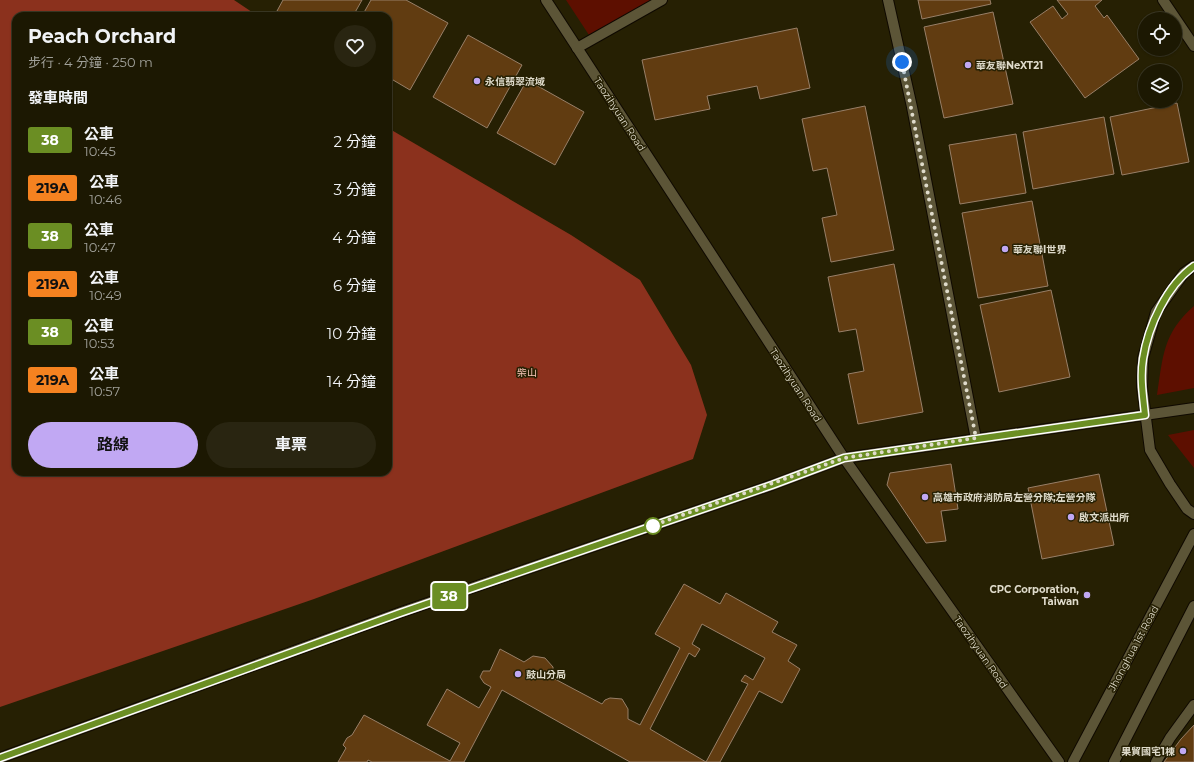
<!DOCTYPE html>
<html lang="zh-TW">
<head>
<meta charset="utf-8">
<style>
	body { margin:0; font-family:Montserrat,"Noto Sans TC",sans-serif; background:#292511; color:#f1f3f6; height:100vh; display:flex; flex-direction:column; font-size:15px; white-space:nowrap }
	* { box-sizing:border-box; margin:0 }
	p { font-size:13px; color:#a0a099 }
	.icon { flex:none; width:22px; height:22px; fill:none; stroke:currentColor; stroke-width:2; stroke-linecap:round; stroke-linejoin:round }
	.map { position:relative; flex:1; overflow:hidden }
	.side { position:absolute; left:12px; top:12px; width:380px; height:464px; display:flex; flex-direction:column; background:#1c1802; border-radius:12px; box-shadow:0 1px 3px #0004,0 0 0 1px #3a3724 }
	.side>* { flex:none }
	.badge { padding:0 8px; border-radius:3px; font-size:14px; line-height:26px }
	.controls { position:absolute; left:1138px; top:12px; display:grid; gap:8px }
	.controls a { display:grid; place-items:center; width:44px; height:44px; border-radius:50%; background:#1c1802; box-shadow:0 1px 3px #0004,0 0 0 1px #3a3724; font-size:20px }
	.you { position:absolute; width:20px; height:20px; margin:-10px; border:3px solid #fff; border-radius:50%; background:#1a73e8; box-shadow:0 0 0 6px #1a73e833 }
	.map>.badge { position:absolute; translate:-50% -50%; box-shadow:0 0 0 2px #fff }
	h2 { padding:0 16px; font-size:15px; line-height:36px }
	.round { display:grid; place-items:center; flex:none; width:42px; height:42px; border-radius:21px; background:#292511 }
	.head { display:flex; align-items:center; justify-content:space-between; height:68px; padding:0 16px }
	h1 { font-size:19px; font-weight:700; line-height:30px }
	.primary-button { display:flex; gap:8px; margin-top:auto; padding:8px 16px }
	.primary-button a { flex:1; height:46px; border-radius:24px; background:#c1a8f3; color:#111; font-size:16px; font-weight:700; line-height:46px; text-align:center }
	.primary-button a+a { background:#292511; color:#f1f3f6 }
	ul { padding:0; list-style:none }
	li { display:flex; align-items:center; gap:12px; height:48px; padding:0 16px }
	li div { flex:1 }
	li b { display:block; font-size:15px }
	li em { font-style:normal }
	li .badge { min-width:44px; font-weight:700; text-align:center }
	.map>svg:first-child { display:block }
</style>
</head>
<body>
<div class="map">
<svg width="1194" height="762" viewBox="0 0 1194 762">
	<rect width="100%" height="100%" fill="#262003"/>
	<!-- green -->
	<g fill="#5d0f00">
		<path d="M566 0H652L589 35Z"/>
		<path d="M1194 306V388L1157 395C1163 356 1163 333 1194 306Z"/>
		<path d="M1194 430V468L1168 435Z"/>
	</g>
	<!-- forest -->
	<path fill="#8b311d" d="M0 0H234L258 16H16V472H388V128L571 235 640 280 691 365 707 415 693 459 314 599 0 707Z"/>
	<!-- building -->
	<g fill="#613c11" stroke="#987f68" fill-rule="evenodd">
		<path d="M283 0H362L353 16H286L277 11Z"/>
		<path d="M371 0H406L448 23 410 90 388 77V16H362Z"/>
		<path d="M918 0H990L991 4 922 19Z"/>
		<path d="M1057 0H1102L1095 6 1104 18 1107 15 1139 59 1085 98 1030 22 1053 6 1062 19 1068 14Z"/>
		<path d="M993 12 1013 104 944 118 924 27Z"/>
		<path d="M797 28 810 88 760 99 757 86 707 96 710 109 655 120 642 60Z"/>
		<path d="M468 35 522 65 487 128 433 97Z"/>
		<path d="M527 80 584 112 555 165 497 133Z"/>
		<path d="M1177 103 1189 162 1122 175 1110 117Z"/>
		<path d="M865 106 894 250 831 262 822 218 837 215 827 168 813 171 802 119Z"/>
		<path d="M1104 117 1114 174 1033 189 1023 132Z"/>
		<path d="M1016 134 1026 193 960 204 949 145Z"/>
		<path d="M1032 201 1048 286 978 298 962 213Z"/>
		<path d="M894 264 923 412 858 424 848 374 864 371 856 329 839 332 828 277Z"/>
		<path d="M1051 290 1070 377 999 392 980 305Z"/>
		<path d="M951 464 958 509 941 511 946 541 926 543 887 485 890 473Z"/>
		<path d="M1099 474 1114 545 1042 559 1028 488Z"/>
		<path d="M684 584 720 604 726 593 778 622 772 632 797 645 788 661 800 669 782 703 759 691 720 762H630L502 690 464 762H372L368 760 367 762H338L346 748 343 745 347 738 352 735 364 715 450 761 460 743 427 725 447 689 479 708 491 687 484 683 480 677 483 671H490L500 649 524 662 533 656 545 658 553 667V678L602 704 605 700 610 698 622 699 628 709V719L640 725 680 648 655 634ZM702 624 765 658 753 680 745 675 741 681 748 684 706 762 650 729 689 653 695 657 700 649 692 644Z"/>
		<path d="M1194 725V762H1164L1181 739Z"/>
	</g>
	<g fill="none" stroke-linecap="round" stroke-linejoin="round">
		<defs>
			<g id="minor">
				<path d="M546 0 844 458 1059 762"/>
				<path d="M888 0 912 107 976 439"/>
				<path d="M1163 0 1194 46"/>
				<path d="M577 48 662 0"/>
				<path d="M1194 266 1184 273 1156 312 1143 358 1142 387 1150 450 1170 484 1187 509 1194 514"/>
				<path d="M0 758 399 613 772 485 844 458 1194 408"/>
				<path d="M1073 762 1194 534"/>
				<path d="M1114 762 1194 606"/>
				<path d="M1156 762 1170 738 1194 705"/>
			</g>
		</defs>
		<!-- minor casing -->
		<use href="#minor" stroke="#0f0900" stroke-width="12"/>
		<!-- minor -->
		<use href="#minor" stroke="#5c5537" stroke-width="10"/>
	</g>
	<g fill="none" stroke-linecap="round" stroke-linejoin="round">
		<defs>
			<path id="line" d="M0 758 400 613 772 485 844 458 1145 415C1143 396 1140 377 1143 359 1148 326 1167 285 1194 266"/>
		</defs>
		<!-- line casing -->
		<use href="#line" stroke="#fff" stroke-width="9"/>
		<!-- line -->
		<use href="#line" stroke="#6b8e23" stroke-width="6"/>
		<!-- walk -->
		<path stroke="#dfdbcb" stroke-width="4" stroke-dasharray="0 7.2" d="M653 526H651L844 458 976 438 902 62"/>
	</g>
	<!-- markers -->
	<g fill="#c1a8f3" stroke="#262003" stroke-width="1.5">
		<circle cx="968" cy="65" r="4"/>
		<circle cx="477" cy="81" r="4"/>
		<circle cx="1005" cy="249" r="4"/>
		<circle cx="925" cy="497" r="4"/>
		<circle cx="1071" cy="517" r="4"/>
		<circle cx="1087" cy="595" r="4"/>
		<circle cx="518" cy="674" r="4"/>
		<circle cx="1183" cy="751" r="4"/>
	</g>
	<circle fill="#fff" stroke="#6b8e23" stroke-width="2" cx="653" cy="526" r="8"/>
	<g text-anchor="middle" stroke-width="3" stroke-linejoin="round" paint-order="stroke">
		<!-- poi labels -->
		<g font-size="10" font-weight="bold" fill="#dfdbcb" stroke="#262003" text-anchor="start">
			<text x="976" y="69">華友聯NeXT21</text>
			<text x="485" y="85">永信翡翠流域</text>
			<text x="1013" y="253">華友聯I世界</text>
			<text x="933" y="501">高雄市政府消防局左營分隊;左營分隊</text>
			<text x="1079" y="521">啟文派出所</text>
			<text x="1079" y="593" text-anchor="end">CPC Corporation,<tspan x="1079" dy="12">Taiwan</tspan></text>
			<text x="526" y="678">鼓山分局</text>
			<text x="1175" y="755" text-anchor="end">果貿國宅1棟</text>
		</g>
		<!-- street labels -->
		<g font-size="10" fill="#dfdbcb" stroke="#262003">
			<text transform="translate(620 114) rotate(57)" y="4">Taozihyuan Road</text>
			<text transform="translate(796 385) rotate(57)" y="4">Taozihyuan Road</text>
			<text transform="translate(1133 648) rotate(-62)" y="4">Jhonghua 1st Road</text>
			<text transform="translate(981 652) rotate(55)" y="4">Taozihyuan Road</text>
		</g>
		<!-- park labels -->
		<g font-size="10" fill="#fcc8bb" stroke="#262003">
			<text x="527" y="376">柴山</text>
		</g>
	</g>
</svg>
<div class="controls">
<a><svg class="icon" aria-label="locate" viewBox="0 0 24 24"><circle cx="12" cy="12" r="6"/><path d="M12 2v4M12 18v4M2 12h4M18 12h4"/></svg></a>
<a><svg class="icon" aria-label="layers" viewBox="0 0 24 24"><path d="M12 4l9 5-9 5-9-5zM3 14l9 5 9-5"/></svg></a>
</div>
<div class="you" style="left:902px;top:62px"></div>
<b class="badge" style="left:449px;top:596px;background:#6b8e23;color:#fff">38</b>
<section class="side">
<div class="head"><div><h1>Peach Orchard</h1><p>步行 · 4 分鐘 · 250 m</p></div><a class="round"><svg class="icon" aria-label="heart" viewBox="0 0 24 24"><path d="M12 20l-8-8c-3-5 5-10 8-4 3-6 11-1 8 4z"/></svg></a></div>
<h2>發車時間</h2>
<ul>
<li><span class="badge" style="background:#6b8e23;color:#fff">38</span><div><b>公車</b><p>10:45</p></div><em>2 分鐘</em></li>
<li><span class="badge" style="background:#f58220;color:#111">219A</span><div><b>公車</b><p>10:46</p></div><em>3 分鐘</em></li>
<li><span class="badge" style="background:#6b8e23;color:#fff">38</span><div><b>公車</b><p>10:47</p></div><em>4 分鐘</em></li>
<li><span class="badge" style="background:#f58220;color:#111">219A</span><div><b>公車</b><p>10:49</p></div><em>6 分鐘</em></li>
<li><span class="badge" style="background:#6b8e23;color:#fff">38</span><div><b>公車</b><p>10:53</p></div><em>10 分鐘</em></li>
<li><span class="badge" style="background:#f58220;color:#111">219A</span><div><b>公車</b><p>10:57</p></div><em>14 分鐘</em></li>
</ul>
<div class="primary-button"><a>路線</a><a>車票</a></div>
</section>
</div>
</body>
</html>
